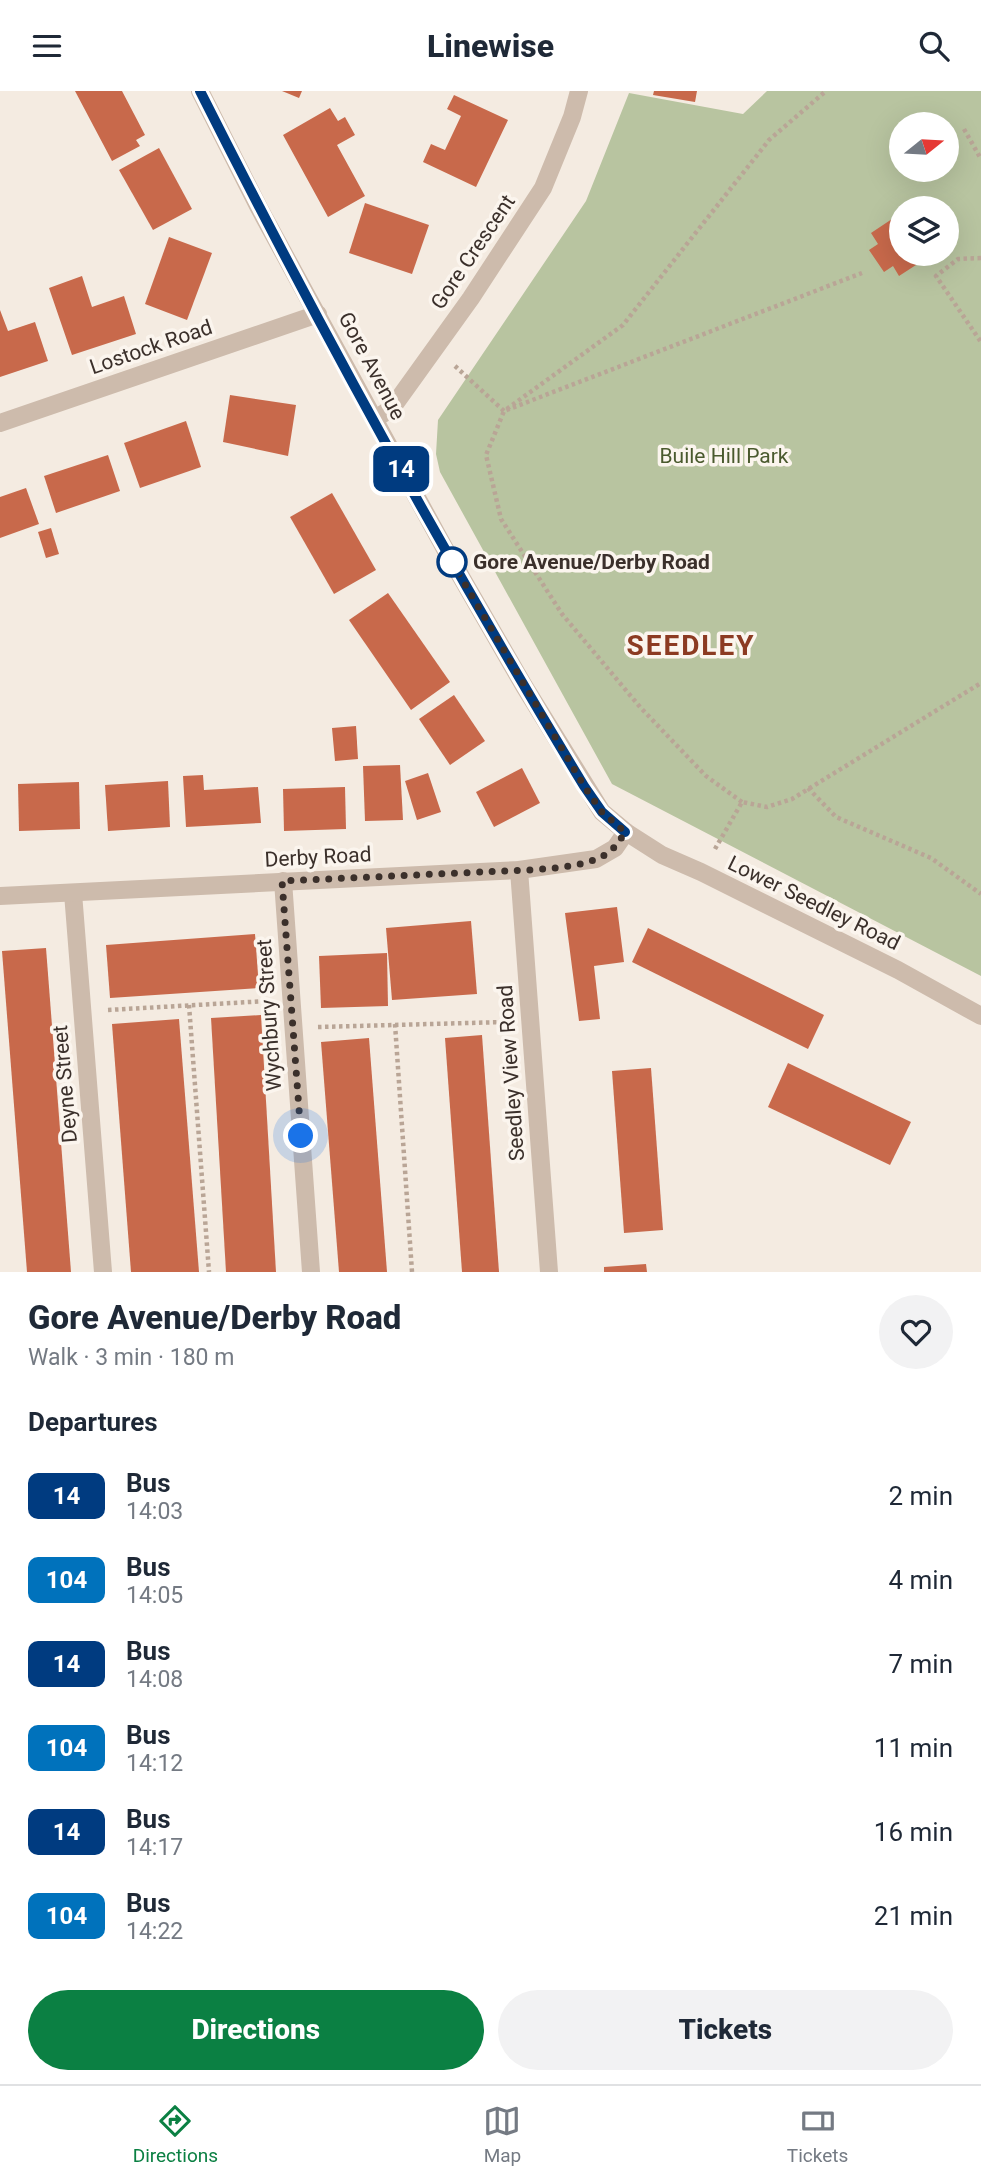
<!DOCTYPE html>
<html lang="en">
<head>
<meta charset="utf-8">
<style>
	body { margin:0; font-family:Roboto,sans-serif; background:#f2f2f3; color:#1f2937; height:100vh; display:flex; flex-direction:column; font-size:26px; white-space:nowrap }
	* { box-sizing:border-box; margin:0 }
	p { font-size:23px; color:#747a83 }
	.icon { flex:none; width:38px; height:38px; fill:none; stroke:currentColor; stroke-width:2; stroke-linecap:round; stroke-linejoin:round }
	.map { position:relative; height:1181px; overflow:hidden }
	.sheet { display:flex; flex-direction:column; background:#fff; flex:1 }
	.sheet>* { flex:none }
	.badge { padding:0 14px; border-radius:10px; font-size:24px; line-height:46px }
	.needle { width:46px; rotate:72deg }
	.tools { position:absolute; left:889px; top:21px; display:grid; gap:14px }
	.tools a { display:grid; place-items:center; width:70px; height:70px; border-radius:50%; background:#fff; box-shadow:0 7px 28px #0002; font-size:35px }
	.you { position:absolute; width:35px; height:35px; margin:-18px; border:5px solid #fff; border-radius:50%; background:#1a73e8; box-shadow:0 0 0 10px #1a73e833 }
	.map>.badge { position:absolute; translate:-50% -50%; box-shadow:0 0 0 4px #fff }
	h2 { padding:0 28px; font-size:26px; line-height:63px }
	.round { display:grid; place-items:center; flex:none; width:74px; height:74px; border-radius:37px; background:#f2f2f3 }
	.headline { display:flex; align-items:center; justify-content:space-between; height:119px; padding:0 28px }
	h1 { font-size:33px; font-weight:800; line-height:52px }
	.primary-button { display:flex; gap:14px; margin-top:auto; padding:14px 28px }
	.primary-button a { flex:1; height:80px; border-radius:42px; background:#0b8043; color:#fff; font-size:28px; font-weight:800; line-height:80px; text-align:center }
	.primary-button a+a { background:#f2f2f3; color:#1f2937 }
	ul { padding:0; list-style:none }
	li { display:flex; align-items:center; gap:21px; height:84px; padding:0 28px }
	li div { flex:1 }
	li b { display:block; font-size:26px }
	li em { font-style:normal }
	li .badge { min-width:77px; font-weight:700; text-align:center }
	header { display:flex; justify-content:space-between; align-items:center; height:91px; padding:0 28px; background:#fff; font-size:32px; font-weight:800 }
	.tab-bar { display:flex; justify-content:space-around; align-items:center; height:98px; border-top:2px solid #e0e1e3; background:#fff; font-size:19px; color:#747a83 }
	.tab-bar a { display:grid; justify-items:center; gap:4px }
	.tab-bar .current { color:#0b8043 }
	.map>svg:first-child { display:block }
</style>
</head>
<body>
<header><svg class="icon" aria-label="menu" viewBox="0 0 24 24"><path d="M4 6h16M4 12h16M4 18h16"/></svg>Linewise<svg class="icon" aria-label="search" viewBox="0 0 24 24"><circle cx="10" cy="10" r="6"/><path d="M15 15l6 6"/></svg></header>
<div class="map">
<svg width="981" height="1181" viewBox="0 0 981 1181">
	<rect width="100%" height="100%" fill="#f4ebe1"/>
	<!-- green -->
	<path fill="#b8c4a0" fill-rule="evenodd" d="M767 0H981V885L612 693 440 381 436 363 438 329 586 110 629 2 743 23ZM901 33H947V79H901ZM901 117H947V163H901Z"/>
	<!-- building -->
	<g fill="#c8694b">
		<path d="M75 0H122L145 44 136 49 140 55 112 70Z"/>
		<path d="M282 0H302L299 7Z"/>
		<path d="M654 0H697L695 11 653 4Z"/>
		<path d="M454 4 508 29 476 96 423 71 431 53 445 59 461 25 447 18Z"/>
		<path d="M330 17 338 30 345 26 355 44 337 54 365 105 328 126 283 44Z"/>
		<path d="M159 57 192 118 153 139 119 79Z"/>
		<path d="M365 112 429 134 412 183 349 162Z"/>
		<path d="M901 122V163H933L899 185 893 175 884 181 869 159 878 153 871 142Z"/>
		<path d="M169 146 212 162 187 229 145 213Z"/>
		<path d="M82 185 92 216 124 205 136 243 72 264 49 197Z"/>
		<path d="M0 219 8 240 35 231 48 270 0 286Z"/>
		<path d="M230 304 296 314 288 365 223 351Z"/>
		<path d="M186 330 201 376 140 397 124 352Z"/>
		<path d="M108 364 120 400 56 422 44 385Z"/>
		<path d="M26 397 39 433 0 447V406Z"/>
		<path d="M332 402 376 479 334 503 290 426Z"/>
		<path d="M51 437 59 463 46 467 38 441Z"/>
		<path d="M388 502 450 591 411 619 349 529Z"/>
		<path d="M454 604 485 650 450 674 419 628Z"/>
		<path d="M356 635 358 668 335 670 332 637Z"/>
		<path d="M400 674 403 729 365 730 363 675Z"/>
		<path d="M522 677 540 712 494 736 476 701Z"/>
		<path d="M428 682 441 721 417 729 405 690Z"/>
		<path d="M203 684 204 699 258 696 261 732 186 736 183 685Z"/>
		<path d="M168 690 170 736 108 740 105 694Z"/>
		<path d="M79 691 80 738 19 740 18 693Z"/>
		<path d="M345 696 346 738 284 740 283 698Z"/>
		<path d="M617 816 624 871 594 875 600 928 579 930 565 822Z"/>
		<path d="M471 830 477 903 392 909 386 837Z"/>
		<path d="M648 837 824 924 808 958 632 871Z"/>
		<path d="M255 843 259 897 110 907 106 854Z"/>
		<path d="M46 857 71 1181H27L2 860Z"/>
		<path d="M387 862 388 915 321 917 319 865Z"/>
		<path d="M261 924 276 1181H226L211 927Z"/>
		<path d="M179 928 199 1181H131L112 933Z"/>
		<path d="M482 944 499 1181H462L445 947Z"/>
		<path d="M369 947 387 1181H339L321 951Z"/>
		<path d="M788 972 911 1031 890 1074 768 1016Z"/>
		<path d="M651 977 663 1139 624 1142 612 980Z"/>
		<path d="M646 1173 647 1181H604V1176Z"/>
	</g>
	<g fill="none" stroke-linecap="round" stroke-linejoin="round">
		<!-- path -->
		<g stroke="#b9a596" stroke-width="4.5" stroke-dasharray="3.5 3.5" stroke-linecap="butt">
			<path d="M964 38 981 68"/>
			<path d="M981 167 958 168 936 185 981 251"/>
			<path d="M455 275 504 320 623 234 769 49 826 0"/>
			<path d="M808 697 836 726 931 767 981 803"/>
			<path d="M742 711 706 685 640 616 562 523 501 428 486 364 504 320 862 182"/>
			<path d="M715 758 742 711 767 716 792 708 981 592"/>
			<path d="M189 914 209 1181"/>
			<path d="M108 919 267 910"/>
			<path d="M395 933 412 1181"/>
			<path d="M318 936 505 931"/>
		</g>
		<!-- minor -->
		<g stroke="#cdbbac" stroke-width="18">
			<path d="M200 0 259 117 445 458 524 595 602 721 626 741 662 764 701 781 898 879 981 925"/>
			<path d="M375 328 392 317 471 207 543 97 572 26 579 0"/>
			<path d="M0 332 318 223"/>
			<path d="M519 779 549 1181"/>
			<path d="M283 790 311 1181"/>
			<path d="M73 802 103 1181"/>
			<path d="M0 805 519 779 596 768 615 757 626 741"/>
		</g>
	</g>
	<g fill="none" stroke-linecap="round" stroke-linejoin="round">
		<defs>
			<path id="line" d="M200 0C319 236 447 469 584 695L602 721 625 741"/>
		</defs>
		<!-- line casing -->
		<use href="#line" stroke="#fff" stroke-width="16"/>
		<!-- line -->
		<use href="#line" stroke="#003b80" stroke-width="10"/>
		<!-- walk -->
		<path stroke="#3b302b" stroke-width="7" stroke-dasharray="0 12.6" d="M301 1045 282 790C349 787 415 784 482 781 515 779 569 780 599 767 612 761 618 753 625 741L602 721 584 695 452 471"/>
	</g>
	<!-- markers -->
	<circle fill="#fff" stroke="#003b80" stroke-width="3.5" cx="452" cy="471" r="14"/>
	<g text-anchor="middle" stroke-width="7" stroke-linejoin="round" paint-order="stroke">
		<!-- street labels -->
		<g font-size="21" fill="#3b302b" stroke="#fbf5ee">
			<text transform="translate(473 161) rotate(-56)" y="7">Gore Crescent</text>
			<text transform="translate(151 256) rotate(-19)" y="7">Lostock Road</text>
			<text transform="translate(372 275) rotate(62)" y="7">Gore Avenue</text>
			<text transform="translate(318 766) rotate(-3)" y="7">Derby Road</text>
			<text transform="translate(814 812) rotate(26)" y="7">Lower Seedley Road</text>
			<text transform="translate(269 924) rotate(-94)" y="7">Wychbury Street</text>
			<text transform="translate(511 982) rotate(-94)" y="7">Seedley View Road</text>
			<text transform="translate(65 993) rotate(-95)" y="7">Deyne Street</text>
		</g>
		<!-- park labels -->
		<g font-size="21" fill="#4a5a2e" stroke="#fbf5ee">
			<text x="724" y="372">Buile Hill Park</text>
		</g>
		<!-- stop labels -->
		<g font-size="21" font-weight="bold" fill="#3b302b" stroke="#fbf5ee" text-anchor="start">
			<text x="473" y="478">Gore Avenue/Derby Road</text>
		</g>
		<!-- district labels -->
		<g font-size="28" font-weight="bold" letter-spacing="2" fill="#8c3b22" stroke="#fbf5ee">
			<text x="691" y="564">SEEDLEY</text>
		</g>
	</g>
</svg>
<div class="tools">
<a><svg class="needle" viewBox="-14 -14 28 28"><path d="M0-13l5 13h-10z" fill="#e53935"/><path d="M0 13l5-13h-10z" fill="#747a83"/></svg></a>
<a><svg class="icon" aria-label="layers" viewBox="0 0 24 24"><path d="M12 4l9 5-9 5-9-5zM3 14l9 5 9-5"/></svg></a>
</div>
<div class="you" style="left:301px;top:1045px"></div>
<b class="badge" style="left:401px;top:378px;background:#003b80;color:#fff">14</b>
</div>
<section class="sheet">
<div class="headline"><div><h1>Gore Avenue/Derby Road</h1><p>Walk · 3 min · 180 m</p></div><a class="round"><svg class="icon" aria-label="heart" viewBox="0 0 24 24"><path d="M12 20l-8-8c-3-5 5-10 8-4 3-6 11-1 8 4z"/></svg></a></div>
<h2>Departures</h2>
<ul>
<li><span class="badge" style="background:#003b80;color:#fff">14</span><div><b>Bus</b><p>14:03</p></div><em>2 min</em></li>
<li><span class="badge" style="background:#0072bc;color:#fff">104</span><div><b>Bus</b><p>14:05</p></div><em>4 min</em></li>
<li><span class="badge" style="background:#003b80;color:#fff">14</span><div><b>Bus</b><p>14:08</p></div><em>7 min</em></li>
<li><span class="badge" style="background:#0072bc;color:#fff">104</span><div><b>Bus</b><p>14:12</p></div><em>11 min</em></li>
<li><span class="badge" style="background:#003b80;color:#fff">14</span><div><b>Bus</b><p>14:17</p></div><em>16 min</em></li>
<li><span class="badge" style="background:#0072bc;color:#fff">104</span><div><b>Bus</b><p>14:22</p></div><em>21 min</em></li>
</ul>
<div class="primary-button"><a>Directions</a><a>Tickets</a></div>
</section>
<nav class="tab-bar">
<a class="current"><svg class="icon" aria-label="directions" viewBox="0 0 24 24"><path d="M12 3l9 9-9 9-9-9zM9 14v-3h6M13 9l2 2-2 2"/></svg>Directions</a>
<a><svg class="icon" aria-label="map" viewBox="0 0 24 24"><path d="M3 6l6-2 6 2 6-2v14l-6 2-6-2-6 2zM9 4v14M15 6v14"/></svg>Map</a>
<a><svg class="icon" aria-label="tickets" viewBox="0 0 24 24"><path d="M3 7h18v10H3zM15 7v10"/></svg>Tickets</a>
</nav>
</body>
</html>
